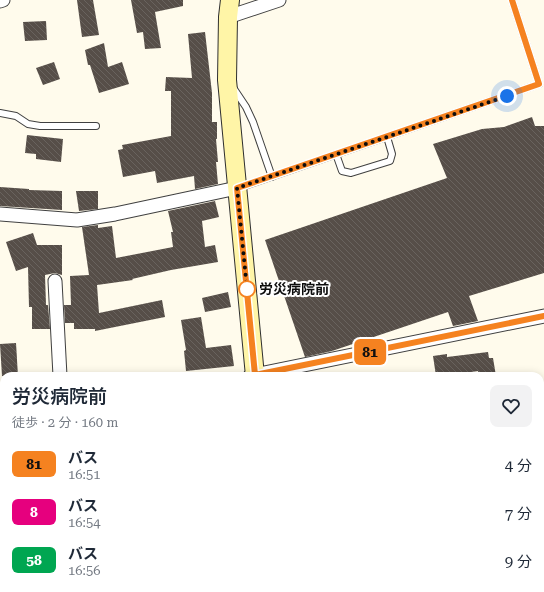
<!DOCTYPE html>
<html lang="ja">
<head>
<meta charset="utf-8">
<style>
	body { margin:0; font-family:"Roboto Serif","Noto Sans JP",serif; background:#f2f2f3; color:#1f2937; height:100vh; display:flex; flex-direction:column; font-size:15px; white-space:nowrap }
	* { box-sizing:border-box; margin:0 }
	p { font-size:13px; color:#747a83 }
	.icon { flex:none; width:22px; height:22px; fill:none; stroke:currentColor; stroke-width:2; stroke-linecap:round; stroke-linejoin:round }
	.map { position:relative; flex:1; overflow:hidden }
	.details { position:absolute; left:0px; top:372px; width:544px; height:220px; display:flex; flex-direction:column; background:#fff; border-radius:12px 12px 0 0; box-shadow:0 2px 10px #0003 }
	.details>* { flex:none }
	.badge { padding:0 8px; border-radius:6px; font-size:14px; line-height:26px }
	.you { position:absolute; width:20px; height:20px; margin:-10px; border:3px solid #fff; border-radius:50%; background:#1a73e8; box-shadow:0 0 0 6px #1a73e833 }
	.map>.badge { position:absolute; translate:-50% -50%; box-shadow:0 0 0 2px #fff }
	.round { display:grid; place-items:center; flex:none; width:42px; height:42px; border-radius:8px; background:#f2f2f3 }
	.headline { display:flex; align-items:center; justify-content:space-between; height:68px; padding:0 12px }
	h1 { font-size:19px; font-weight:600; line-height:30px }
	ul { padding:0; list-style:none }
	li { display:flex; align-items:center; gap:12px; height:48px; padding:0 12px }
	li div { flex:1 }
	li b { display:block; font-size:15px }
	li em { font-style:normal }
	li .badge { min-width:44px; font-weight:700; text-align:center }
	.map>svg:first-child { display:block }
</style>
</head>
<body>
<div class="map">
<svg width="544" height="592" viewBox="0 0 544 592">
	<defs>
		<pattern id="building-back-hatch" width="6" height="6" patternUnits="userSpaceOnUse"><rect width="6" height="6" fill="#564e48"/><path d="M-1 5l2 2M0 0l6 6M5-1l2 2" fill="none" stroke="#69635e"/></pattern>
	</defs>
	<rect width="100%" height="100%" fill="#fffbec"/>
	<!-- building -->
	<g fill="url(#building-back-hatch)">
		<path d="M77 0H93L99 35 82 37Z"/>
		<path d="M131 0H183V6L155 12 161 48 145 49 143 32 137 33Z"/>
		<path d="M46 21 47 40 25 41 23 22Z"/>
		<path d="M205 32 212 93V122H217V139H216L218 162H216L218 184 195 189 194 176 157 183 155 171 123 177 118 150 123 149 122 145 171 136V91H165L166 77 192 78 188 34Z"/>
		<path d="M104 43 108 67 122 62 129 84 99 93 90 65H88L85 50Z"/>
		<path d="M54 62 60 79 43 85 36 68Z"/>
		<path d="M532 117 535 126H544V273L469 296 478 321 453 326 448 312 332 351 305 357 265 240 447 178 433 144 482 129 504 127Z"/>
		<path d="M27 135 63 139 61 162 36 159V154L25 153Z"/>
		<path d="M0 187 29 189V190L62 191V210L0 206Z"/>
		<path d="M76 191H98V209L79 211Z"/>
		<path d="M215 201 219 217 202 221 205 247 215 245 218 262 171 270 132 279 133 280 97 285 99 313 162 300 165 317 95 331V329H74V323H65L64 305H71L70 276 89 275 82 227 98 225V228L112 226 116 258 173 247 171 232H173L168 211Z"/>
		<path d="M33 233 37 245H62V275L55 273 45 275 46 305H48L50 329H32V307H29L28 267 16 271 6 242Z"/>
		<path d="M228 292 231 307 205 312 202 298Z"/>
		<path d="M201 317 206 348 231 345 234 366 186 371 184 351 186 350 181 320Z"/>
		<path d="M16 343 18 376H2L0 344Z"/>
		<path d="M488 352 489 358H493L496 376H479L478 371 444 376H436L433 356 447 354V357Z"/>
	</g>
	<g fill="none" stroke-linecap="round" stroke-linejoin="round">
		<defs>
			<g id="lane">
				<path d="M234 89 246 107 253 122 272 177"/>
				<path d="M0 113 16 116 28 124 40 126H96"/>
				<path d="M336 154 342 171 351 173 390 161 392 154 387 137"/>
				<path d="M239 188 539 84 512 0"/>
			</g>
			<g id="street">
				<path d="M0 1 3 0"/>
				<path d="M228 17 279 0"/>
				<path d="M0 214 77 220 115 214 237 188"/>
				<path d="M55 281 60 376"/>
				<path d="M250 376 544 316"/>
				<path d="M540 420H544"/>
				<path d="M0 422 4 421"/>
				<path d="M0 539H4"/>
				<path d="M0 575 4 569"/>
				<path d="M323 588 333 592"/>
				<path d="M474 588 480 592"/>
			</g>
			<g id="secondary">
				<path d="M230 0 228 17 227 80 255 376"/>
				<path d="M288 588V592"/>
			</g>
		</defs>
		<!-- lane casing -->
		<use href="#lane" stroke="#404040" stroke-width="8"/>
		<!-- street casing -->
		<use href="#street" stroke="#404040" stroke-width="15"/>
		<!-- secondary casing -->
		<use href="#secondary" stroke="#2f2f2f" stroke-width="20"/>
		<!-- lane -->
		<use href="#lane" stroke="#fff" stroke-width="6"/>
		<!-- street -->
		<use href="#street" stroke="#fff" stroke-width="13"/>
		<!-- secondary -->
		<use href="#secondary" stroke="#fff5a7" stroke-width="18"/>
	</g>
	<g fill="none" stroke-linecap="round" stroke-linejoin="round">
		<defs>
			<path id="line" d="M512 0 539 84 237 188 255 375 544 316"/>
		</defs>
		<!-- line casing -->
		<use href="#line" stroke="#fff" stroke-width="9"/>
		<!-- line -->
		<use href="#line" stroke="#f58220" stroke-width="6"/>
		<!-- walk -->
		<path stroke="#0d0d0d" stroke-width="4" stroke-dasharray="0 7.2" d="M247 289 237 188 507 96"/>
	</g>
	<!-- markers -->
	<circle fill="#fff" stroke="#f58220" stroke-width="2" cx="247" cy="289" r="8"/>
	<g text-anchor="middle" stroke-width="4" stroke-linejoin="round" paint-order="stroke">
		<!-- stop labels -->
		<g font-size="14" font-weight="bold" fill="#0d0d0d" stroke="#fff" text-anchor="start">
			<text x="259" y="294">労災病院前</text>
		</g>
	</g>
</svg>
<div class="you" style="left:507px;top:96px"></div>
<b class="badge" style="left:370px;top:352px;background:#f58220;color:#111">81</b>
<section class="details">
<div class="headline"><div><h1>労災病院前</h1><p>徒歩 · 2 分 · 160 m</p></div><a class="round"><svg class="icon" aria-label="heart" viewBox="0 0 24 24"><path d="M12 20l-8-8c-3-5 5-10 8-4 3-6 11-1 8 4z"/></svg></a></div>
<ul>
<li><span class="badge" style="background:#f58220;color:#111">81</span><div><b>バス</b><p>16:51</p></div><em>4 分</em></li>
<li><span class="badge" style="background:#e6007e;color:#fff">8</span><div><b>バス</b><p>16:54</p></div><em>7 分</em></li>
<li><span class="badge" style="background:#00a651;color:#fff">58</span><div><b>バス</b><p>16:56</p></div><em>9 分</em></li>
</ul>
</section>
</div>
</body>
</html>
